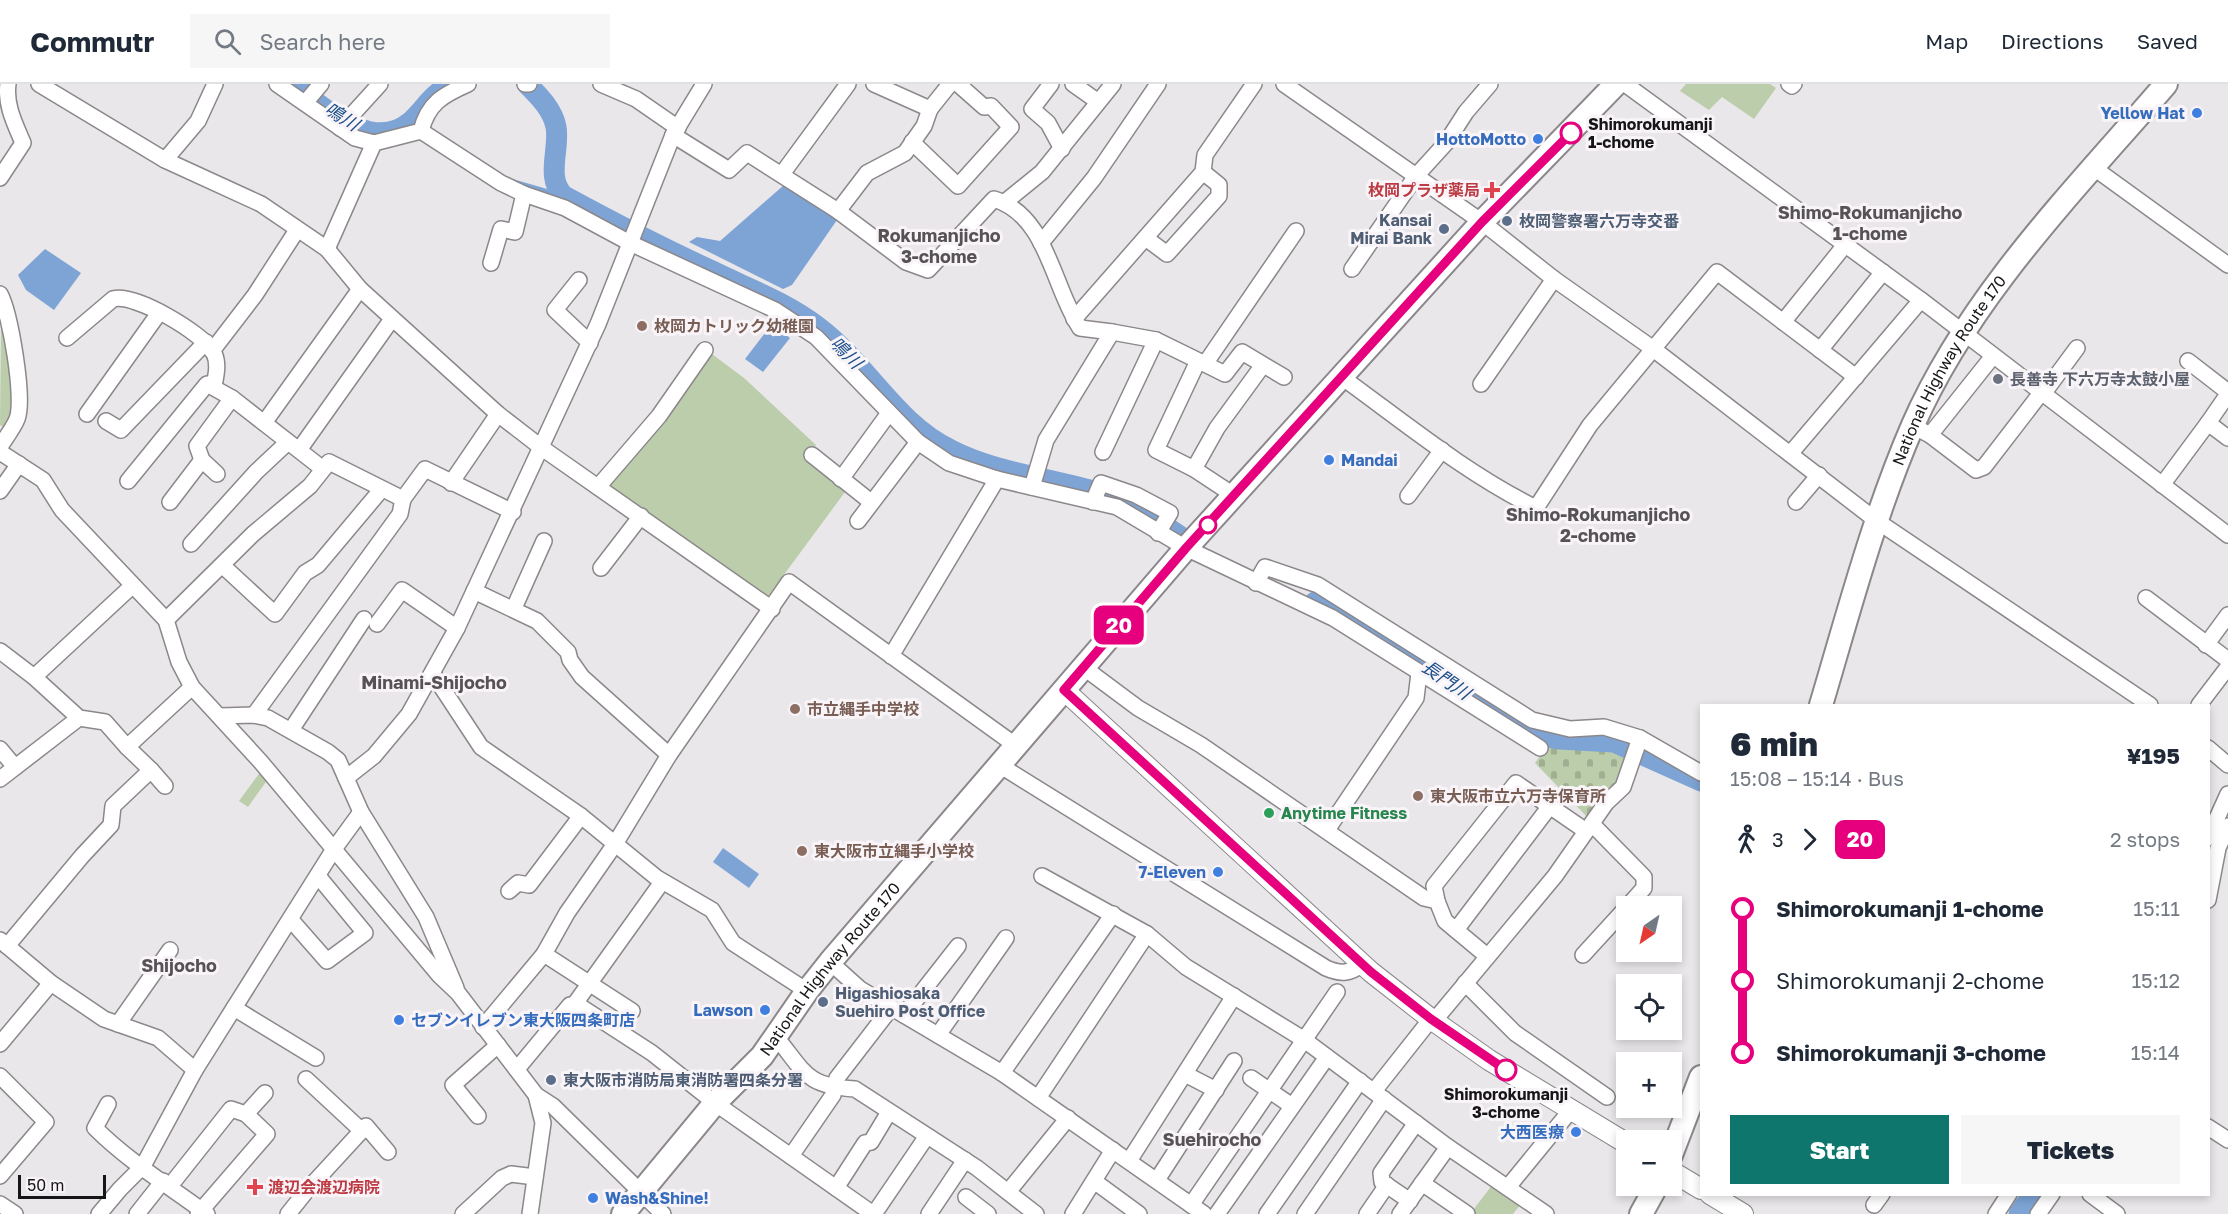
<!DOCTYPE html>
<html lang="en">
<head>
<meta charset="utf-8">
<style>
	body { margin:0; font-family:"Golos Text","Noto Sans JP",sans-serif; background:#f6f6f7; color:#1f2937; height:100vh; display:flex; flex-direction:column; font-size:22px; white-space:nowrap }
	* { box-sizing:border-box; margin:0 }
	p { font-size:20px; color:#747a83 }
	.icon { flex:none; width:33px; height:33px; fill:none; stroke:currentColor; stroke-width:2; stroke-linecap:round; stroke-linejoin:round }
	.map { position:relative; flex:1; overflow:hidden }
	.sheet { position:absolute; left:1700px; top:620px; width:510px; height:492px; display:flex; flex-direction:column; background:#fff; border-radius:0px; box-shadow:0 3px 9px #0003 }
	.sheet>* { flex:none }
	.badge { padding:0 12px; border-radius:9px; font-size:21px; line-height:39px }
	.needle { width:39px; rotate:214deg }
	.controls { position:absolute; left:1616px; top:812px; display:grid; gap:12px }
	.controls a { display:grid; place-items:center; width:66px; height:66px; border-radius:0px; background:#fff; box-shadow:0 3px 9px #0003; font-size:30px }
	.scale { position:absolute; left:18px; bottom:15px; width:88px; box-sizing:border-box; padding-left:6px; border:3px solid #171617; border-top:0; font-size:16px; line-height:21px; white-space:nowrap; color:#171617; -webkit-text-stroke:4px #f8f4f8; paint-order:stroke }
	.map>.badge { position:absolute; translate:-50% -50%; box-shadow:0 0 0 3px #fff }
	.legs { display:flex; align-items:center; gap:9px; height:66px; padding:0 30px; font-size:20px }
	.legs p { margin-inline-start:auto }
	.summary { display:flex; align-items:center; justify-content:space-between; height:102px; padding:0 30px }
	h1 { font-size:33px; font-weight:800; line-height:45px }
	.cta { display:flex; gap:12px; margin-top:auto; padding:12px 30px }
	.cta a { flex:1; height:69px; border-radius:0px; background:#0f766e; color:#fff; font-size:24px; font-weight:800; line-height:69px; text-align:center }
	.cta a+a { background:#f6f6f7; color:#1f2937 }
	ul { padding:0 30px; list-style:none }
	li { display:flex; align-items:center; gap:21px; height:72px; font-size:22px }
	li i { display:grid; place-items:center; width:9px; height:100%; margin:0 8px; background:currentColor }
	li i::after { content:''; width:15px; height:15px; margin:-8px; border:4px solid; border-radius:50%; background:#fff }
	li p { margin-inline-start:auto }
	li:first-child i { background:linear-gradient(#0000 50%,currentColor 0) }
	li:last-child i { background:linear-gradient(currentColor 50%,#0000 0) }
	header { display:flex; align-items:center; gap:36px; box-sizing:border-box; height:84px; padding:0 30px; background:#fff; border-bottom:2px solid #e0e1e3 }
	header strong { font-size:28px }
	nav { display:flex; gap:33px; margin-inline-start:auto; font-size:21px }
	.search { width:420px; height:54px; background:#f6f6f7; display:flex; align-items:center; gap:15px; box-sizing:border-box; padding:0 21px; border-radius:0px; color:#747a83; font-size:22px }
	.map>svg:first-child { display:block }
</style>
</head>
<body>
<header>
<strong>Commutr</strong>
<div class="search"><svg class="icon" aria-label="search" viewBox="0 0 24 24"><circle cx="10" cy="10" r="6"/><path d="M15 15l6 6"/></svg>Search here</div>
<nav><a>Map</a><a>Directions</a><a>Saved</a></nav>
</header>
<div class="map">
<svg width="2228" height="1130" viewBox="0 0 2228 1130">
	<defs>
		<pattern id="cemetery-stones" width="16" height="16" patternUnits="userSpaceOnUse" patternTransform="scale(1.5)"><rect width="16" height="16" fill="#bbcdaa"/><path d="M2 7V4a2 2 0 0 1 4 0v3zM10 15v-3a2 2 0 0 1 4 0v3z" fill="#a0af92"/></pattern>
	</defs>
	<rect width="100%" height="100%" fill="#eae7eb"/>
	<!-- cemetery -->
	<path fill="url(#cemetery-stones)" d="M1547 662 1620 667 1630 671 1620 696 1590 736 1535 679Z"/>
	<!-- park -->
	<g fill="#bbcdaa">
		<path d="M1686 0H1770L1776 4 1754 35 1722 13 1709 26 1680 7Z"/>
		<path d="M1 242 15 317 6 345 0 341Z"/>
		<path d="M708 267 744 294 816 361 808 374 845 408 766 515 606 401Z"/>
		<path d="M261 687 268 695 248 723 239 717Z"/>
		<path d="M1493 1100 1520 1121 1513 1130H1470Z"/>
	</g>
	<!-- water -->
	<g fill="#7da4d5">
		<path d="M784 101 826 125 837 136 792 201 783 205 689 158 697 153 720 157Z"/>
		<path d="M45 165 81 189 54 226 26 206 18 191Z"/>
		<path d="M772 240 790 254 763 288 745 275Z"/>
		<path d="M723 764 759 790 749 804 713 778Z"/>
	</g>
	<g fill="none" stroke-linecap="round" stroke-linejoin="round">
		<!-- stream -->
		<g stroke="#7da4d5" stroke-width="4">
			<path d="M512 97 564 112"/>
			<path d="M2208 772 2213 757"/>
		</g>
		<!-- river -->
		<g stroke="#7da4d5" stroke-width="21">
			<path d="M291 0C322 21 371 70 409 39 423 28 429 13 445 4"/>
			<path d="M527 0C539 12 553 26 556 43 560 65 545 95 564 112 612 138 660 163 710 186 746 204 786 218 818 243 867 280 895 339 951 366 996 389 1051 394 1100 409 1135 420 1164 441 1194 462"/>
			<path d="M1315 518 1379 549 1520 648 1559 655 1614 658 1701 697"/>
			<path d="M2019 1130 2033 1110"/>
		</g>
		<defs>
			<g id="minor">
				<path d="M39 0 165 76 261 120 327 165 360 205 498 330 542 364 772 525"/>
				<path d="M277 0 355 54 374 59"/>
				<path d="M525 0H529"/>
				<path d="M601 0 636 15 678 44"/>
				<path d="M874 0 930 25 950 0"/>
				<path d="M1051 0 1032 25 1048 39 1062 65"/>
				<path d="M1073 0 1097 17"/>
				<path d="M1284 0 1482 138 1554 195 1652 264 1877 437 2150 621"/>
				<path d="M1625 0 1921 216 2228 451"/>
				<path d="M1789 0 1792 2 1794 0"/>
				<path d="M305 19 321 0"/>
				<path d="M340 44 380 0"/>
				<path d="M421 47C428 19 443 11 468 0"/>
				<path d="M673 51 729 86 747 69 838 127 906 178 928 186 994 115C1048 132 1052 202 1080 244L1112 248 1046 356 1032 403"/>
				<path d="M912 58 958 102 1011 43 991 22 984 23 958 0"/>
				<path d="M165 76 198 37 215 0"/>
				<path d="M2094 84 2228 181"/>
				<path d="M782 90 848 0"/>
				<path d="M0 94 23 59C15 40 5 21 8 0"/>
				<path d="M1005 118 1042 88 1113 0"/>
				<path d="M838 127 867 89 905 69 924 42 930 25"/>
				<path d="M1147 155 1167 170 1219 112V101L1203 88"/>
				<path d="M1041 159 1094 94 1158 0"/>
				<path d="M327 165 374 59 421 47 501 99 524 110 565 124 630 159 775 226 816 253 918 358 949 379 997 395 1117 423 1186 464 1333 534 1540 664"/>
				<path d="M491 179 501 145 515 148 524 110"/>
				<path d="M1352 185 1416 92 1446 59 1466 28 1490 0"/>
				<path d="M579 196 555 226 590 259"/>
				<path d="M0 210C10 229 25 315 17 335 13 345 5 354 0 363"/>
				<path d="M1074 235 1203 88 1205 71 1254 0"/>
				<path d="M1783 238 1845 161"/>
				<path d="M1112 248 1156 256 1205 280 1296 147"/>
				<path d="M67 254 113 215C135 209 203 249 214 269 219 280 216 291 214 302"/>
				<path d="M1820 266 1883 188"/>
				<path d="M212 267 255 211 297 146"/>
				<path d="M1198 277 1156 366 1194 385 1235 412"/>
				<path d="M2188 277 2228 308"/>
				<path d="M1205 280 1225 290 1242 268 1284 293"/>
				<path d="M1343 294C1405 339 1467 390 1536 424L1590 341 1717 188 1856 293"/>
				<path d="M1481 300 1554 195"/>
				<path d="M2043 310 2077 264"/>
				<path d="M87 330 159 229"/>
				<path d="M106 337 121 346 206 258"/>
				<path d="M264 339 360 205"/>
				<path d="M2208 339 2228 310"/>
				<path d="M1913 342 1930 351 1976 386 1984 383 2041 309"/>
				<path d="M1930 351 1993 272"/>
				<path d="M299 366 392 235"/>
				<path d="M0 368 43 396 62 426 166 536 179 578 192 603 260 677 439 891 458 909 536 1011 553 1022 663 1130"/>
				<path d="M1103 368 1156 256"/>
				<path d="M1790 370 1921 216"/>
				<path d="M812 371 871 418"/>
				<path d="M1194 385 1217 344 1263 281"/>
				<path d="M217 390 202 376 197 362 232 314"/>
				<path d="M841 395 889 329"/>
				<path d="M128 397 207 300 232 314 323 385"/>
				<path d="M451 399 498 330"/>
				<path d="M2162 401 2208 339 2228 354"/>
				<path d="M598 403 659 332 705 266"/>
				<path d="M0 407 19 380"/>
				<path d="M1408 412 1442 366"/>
				<path d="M170 418 202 376"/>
				<path d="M1093 418 1101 399 1136 411 1170 429 1158 449"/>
				<path d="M1796 418 1819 391"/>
				<path d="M858 437 918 358"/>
				<path d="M191 460 256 388 288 358"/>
				<path d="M223 482 275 530 305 489 318 481 381 406"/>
				<path d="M601 484 641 432"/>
				<path d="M1256 499 1265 483 1318 501 1532 636 1570 645 1604 643 1640 654 1701 689"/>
				<path d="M474 507 537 537 568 568 570 576 582 593 669 671"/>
				<path d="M2146 514 2228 576"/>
				<path d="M514 524 544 457"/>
				<path d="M166 536 253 450 310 402 329 378 403 415 425 385 513 428"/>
				<path d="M377 540 402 506 457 544"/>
				<path d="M2206 561 2228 531"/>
				<path d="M0 567 34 593 79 634 105 638 127 663 192 603"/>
				<path d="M891 572 997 395"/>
				<path d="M1083 583 1138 624 1201 661 1424 814 1437 817 1445 837 1487 872"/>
				<path d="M433 590 481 663 581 732 657 794 712 826 733 859 807 907"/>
				<path d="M34 593 132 502"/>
				<path d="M2199 621 2228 583"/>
				<path d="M254 631 400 430 403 415"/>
				<path d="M220 632 254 631 268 634 328 668 338 676 361 728 426 833 456 904"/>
				<path d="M291 646 364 535"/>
				<path d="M127 663 151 686"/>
				<path d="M2208 664 2228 681"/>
				<path d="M0 665 15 683"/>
				<path d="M1001 682 1326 884C1342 891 1350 889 1363 880"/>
				<path d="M346 694 374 672 409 630 457 544 598 240 673 51 704 0"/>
				<path d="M0 695 79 634"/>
				<path d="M1592 740 1644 793V804L1628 822"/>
				<path d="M1327 746 1416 614 1419 589"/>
				<path d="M2208 754 2228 710"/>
				<path d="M1042 792 1147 850 1186 883 1303 955 1448 1063 1546 1130"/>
				<path d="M509 807 518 799 529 801 581 732"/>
				<path d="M2208 816 2218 764 2228 742"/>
				<path d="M1437 817 1434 802 1516 699 1586 747"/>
				<path d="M291 836 327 877 365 849 318 792"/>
				<path d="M1456 846 1550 722"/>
				<path d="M0 856 51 899 104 935 158 954 195 986"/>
				<path d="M7 862 82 772 111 741 113 722 151 686 165 702"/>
				<path d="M544 870 632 927"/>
				<path d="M1583 871 1626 824"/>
				<path d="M830 878 860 905 1002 989 1204 1130"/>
				<path d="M1465 899 1515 949 1607 1013"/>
				<path d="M574 921 662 798"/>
				<path d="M234 924 316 974"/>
				<path d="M904 931 958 862"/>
				<path d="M1434 937 1555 792 1606 719 1623 703 1640 654"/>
				<path d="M118 940 170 866"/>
				<path d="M483 943 544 870 567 829 615 760 669 671 789 498 1015 661"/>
				<path d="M938 951 1006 854"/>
				<path d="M776 953C805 988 805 1002 855 1005L977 1084 1036 1130"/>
				<path d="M0 960 51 899"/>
				<path d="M517 985 570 921H578L652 969 715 1019 873 1130"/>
				<path d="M1002 989 1113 830"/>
				<path d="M1185 990 1216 1006"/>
				<path d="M0 992 46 1038 0 1092"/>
				<path d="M1251 994 1292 1022"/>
				<path d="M306 995 362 1047"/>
				<path d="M1374 1007 1431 935"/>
				<path d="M1038 1014 1147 850"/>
				<path d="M108 1020 95 1044C128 1077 169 1102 207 1130"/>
				<path d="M478 1032 453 1001 498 961"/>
				<path d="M2208 1043 2228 1056"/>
				<path d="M791 1072 833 1011 837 994 891 924"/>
				<path d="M1129 1077 1234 912"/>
				<path d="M1157 1096 1234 977"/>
				<path d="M1094 1097 1139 1130"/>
				<path d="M1422 1099 1467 1130"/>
				<path d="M170 1102 231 1025 246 1030 265 1009"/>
				<path d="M1508 1103 1571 1026"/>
				<path d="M836 1104 865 1059 871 1058 889 1028"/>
				<path d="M1008 1108 1068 1034"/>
				<path d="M2090 1110 2117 1130"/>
				<path d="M966 1113 988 1130"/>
				<path d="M1410 1117 1382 1098 1381 1089 1416 1039"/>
				<path d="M0 1120 15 1130"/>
				<path d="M1191 1121 1337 908"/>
				<path d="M1874 1121 1882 1110"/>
				<path d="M99 1130 120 1105 143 1082 195 986 334 765 361 728"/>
				<path d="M137 1130 163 1097"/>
				<path d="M198 1130 267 1050 246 1030"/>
				<path d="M288 1130 308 1105 366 1042 388 1068"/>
				<path d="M463 1130 502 1094 511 1090 535 1093"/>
				<path d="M530 1130 543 1039 536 1011"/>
				<path d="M874 1130 927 1052"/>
				<path d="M929 1130 965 1076"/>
				<path d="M1073 1130 1113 1066"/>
				<path d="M1217 1130 1327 973"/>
				<path d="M1267 1130 1360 997"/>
				<path d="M1305 1130 1384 1015"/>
				<path d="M1367 1130 1387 1101"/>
				<path d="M1400 1130 1448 1063"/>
				<path d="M1996 1130 2009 1110"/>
				<path d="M2038 1130 2052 1110"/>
			</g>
			<g id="major">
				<path d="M1064 606 1371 888 1431 935 1489 976 1626 1059"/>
				<path d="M1671 1087 1701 1105"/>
				<path d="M1710 1110 1743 1130"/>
			</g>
			<g id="highway">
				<path id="s1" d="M1821 621C1849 527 1874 431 1913 341 1970 211 2075 106 2166 0"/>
				<path d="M1671 1071 1701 993"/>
				<path id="s2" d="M623 1130 715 1019 762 972 807 907 830 878 1186 464 1482 138 1616 0"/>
				<path d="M1641 1130 1657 1101"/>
			</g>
		</defs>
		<!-- minor casing -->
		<use href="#minor" stroke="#8b878b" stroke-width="18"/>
		<!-- major casing -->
		<use href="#major" stroke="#8b878b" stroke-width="22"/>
		<!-- highway casing -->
		<use href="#highway" stroke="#8b878b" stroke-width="26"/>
		<!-- minor -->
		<use href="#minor" stroke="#fff" stroke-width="15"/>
		<!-- major -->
		<use href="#major" stroke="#fff" stroke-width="20"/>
		<!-- highway -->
		<use href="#highway" stroke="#fff" stroke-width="22"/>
	</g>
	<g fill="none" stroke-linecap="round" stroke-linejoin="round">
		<defs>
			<path id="line-1" d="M1506 986 1431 935 1371 888 1064 606 1186 464 1482 138 1571 49"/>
		</defs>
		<!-- line-1 casing -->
		<use href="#line-1" stroke="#fff" stroke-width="14"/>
		<!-- line-1 -->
		<use href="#line-1" stroke="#e6007e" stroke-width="9"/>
	</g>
	<!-- markers -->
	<g fill="#3f7fe0" stroke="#f8f4f8" stroke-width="2">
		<circle cx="2197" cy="29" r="6"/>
		<circle cx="1538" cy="55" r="6"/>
		<circle cx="1329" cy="376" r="6"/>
		<circle cx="1218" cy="788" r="6"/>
		<circle cx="765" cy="926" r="6"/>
		<circle cx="399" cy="936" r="6"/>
		<circle cx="1576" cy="1048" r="6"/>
		<circle cx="593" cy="1114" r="6"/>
	</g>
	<g fill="#fff" stroke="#e6007e" stroke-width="3">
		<circle cx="1571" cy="49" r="10"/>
		<circle cx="1208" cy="441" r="8"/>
		<circle cx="1506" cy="986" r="10"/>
	</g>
	<g fill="#e0444e" stroke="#f8f4f8" stroke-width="2">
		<path d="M1489 97h6v6h6v6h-6v6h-6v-6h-6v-6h6z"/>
		<path d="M252 1094h6v6h6v6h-6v6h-6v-6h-6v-6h6z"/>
	</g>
	<g fill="#5c6f8a" stroke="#f8f4f8" stroke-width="2">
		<circle cx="1507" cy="137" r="6"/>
		<circle cx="1444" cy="145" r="6"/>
		<circle cx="823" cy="918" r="6"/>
		<circle cx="551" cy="996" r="6"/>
	</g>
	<g fill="#8d6e63" stroke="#f8f4f8" stroke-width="2">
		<circle cx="642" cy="242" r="6"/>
		<circle cx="795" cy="625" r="6"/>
		<circle cx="1418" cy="712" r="6"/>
		<circle cx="802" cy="767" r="6"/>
	</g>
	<circle fill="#6b7280" stroke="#f8f4f8" stroke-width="2" cx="1998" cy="295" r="6"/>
	<circle fill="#2e9e5b" stroke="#f8f4f8" stroke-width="2" cx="1269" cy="729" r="6"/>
	<g text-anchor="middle" stroke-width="6" stroke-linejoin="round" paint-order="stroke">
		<!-- shop labels -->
		<g font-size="16" font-weight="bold" fill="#366cbe" stroke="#f8f4f8" text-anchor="end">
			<text x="2185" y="35">Yellow Hat</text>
			<text x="1526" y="61">HottoMotto</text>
			<text x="1341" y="382" text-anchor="start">Mandai</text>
			<text x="1206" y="794">7-Eleven</text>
			<text x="753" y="932">Lawson</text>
			<text x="411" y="942" text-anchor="start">セブンイレブン東大阪四条町店</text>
			<text x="1564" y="1054">大西医療</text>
			<text x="605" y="1120" text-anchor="start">Wash&amp;Shine!</text>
		</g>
		<!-- stop labels -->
		<g font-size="16" font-weight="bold" fill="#171617" stroke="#f8f4f8" text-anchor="start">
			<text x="1588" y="46">Shimorokumanji<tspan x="1588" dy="18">1-chome</tspan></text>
			<text x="1506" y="1016" text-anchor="middle">Shimorokumanji<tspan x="1506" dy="18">3-chome</tspan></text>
		</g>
		<!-- health labels -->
		<g font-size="16" font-weight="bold" fill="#be3a42" stroke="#f8f4f8" text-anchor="end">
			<text x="1480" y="112">枚岡プラザ薬局</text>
			<text x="268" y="1109" text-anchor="start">渡辺会渡辺病院</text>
		</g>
		<!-- service labels -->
		<g font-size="16" font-weight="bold" fill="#4e5e75" stroke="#f8f4f8" text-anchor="start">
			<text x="1432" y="142" text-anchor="end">Kansai<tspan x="1432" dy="18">Mirai Bank</tspan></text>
			<text x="1519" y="143">枚岡警察署六万寺交番</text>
			<text x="835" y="915">Higashiosaka<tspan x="835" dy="18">Suehiro Post Office</tspan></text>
			<text x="563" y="1002">東大阪市消防局東消防署四条分署</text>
		</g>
		<!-- education labels -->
		<g font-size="16" font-weight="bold" fill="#785e54" stroke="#f8f4f8" text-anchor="start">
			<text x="654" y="248">枚岡カトリック幼稚園</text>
			<text x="807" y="631">市立縄手中学校</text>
			<text x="1430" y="718">東大阪市立六万寺保育所</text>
			<text x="814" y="773">東大阪市立縄手小学校</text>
		</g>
		<!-- street labels -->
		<g font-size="16" fill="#171617" stroke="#f8f4f8">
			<text dy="6" stroke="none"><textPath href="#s1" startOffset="360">National Highway Route 170</textPath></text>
			<text dy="6" stroke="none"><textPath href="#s2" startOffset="321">National Highway Route 170</textPath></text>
		</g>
		<!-- worship labels -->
		<g font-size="16" font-weight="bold" fill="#5b616d" stroke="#f8f4f8" text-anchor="start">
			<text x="2010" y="301">長善寺 下六万寺太鼓小屋</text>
		</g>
		<!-- leisure labels -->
		<g font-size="16" font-weight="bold" fill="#27864d" stroke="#f8f4f8" text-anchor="start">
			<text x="1281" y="735">Anytime Fitness</text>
		</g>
		<!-- water labels -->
		<g font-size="18" font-style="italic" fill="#1a4d8a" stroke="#f8f4f8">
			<text transform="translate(342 33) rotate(32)" y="6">鳴川</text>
			<text transform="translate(846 269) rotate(45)" y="6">鳴川</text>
			<text transform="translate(1446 596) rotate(35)" y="6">長門川</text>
		</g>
		<!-- neighbourhood labels -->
		<g font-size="18" font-weight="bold" fill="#565356" stroke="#f8f4f8">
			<text x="1870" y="135">Shimo-Rokumanjicho<tspan x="1870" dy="21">1-chome</tspan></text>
			<text x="939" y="158">Rokumanjicho<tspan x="939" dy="21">3-chome</tspan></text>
			<text x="1598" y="437">Shimo-Rokumanjicho<tspan x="1598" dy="21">2-chome</tspan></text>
			<text x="434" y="605">Minami-Shijocho</text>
			<text x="179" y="888">Shijocho</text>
			<text x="1212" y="1062">Suehirocho</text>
		</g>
	</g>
</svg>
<div class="controls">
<a><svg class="needle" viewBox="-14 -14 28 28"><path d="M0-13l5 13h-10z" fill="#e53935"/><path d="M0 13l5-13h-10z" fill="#747a83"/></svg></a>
<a><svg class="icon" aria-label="locate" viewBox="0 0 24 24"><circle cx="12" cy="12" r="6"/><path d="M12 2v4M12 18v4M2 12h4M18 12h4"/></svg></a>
<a>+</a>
<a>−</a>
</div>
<div class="scale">50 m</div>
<b class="badge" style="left:1119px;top:541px;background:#e6007e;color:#fff">20</b>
<section class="sheet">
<div class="summary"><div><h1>6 min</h1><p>15:08 – 15:14 · Bus</p></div><b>¥195</b></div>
<div class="legs"><svg class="icon" aria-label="walk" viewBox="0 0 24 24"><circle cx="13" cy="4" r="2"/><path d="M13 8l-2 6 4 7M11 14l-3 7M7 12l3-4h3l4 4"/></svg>3<svg class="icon" aria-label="forward" viewBox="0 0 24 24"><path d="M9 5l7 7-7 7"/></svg><b class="badge" style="background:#e6007e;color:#fff">20</b><p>2 stops</p></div>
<ul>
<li><i style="color:#e6007e"></i><b>Shimorokumanji 1-chome</b><p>15:11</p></li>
<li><i style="color:#e6007e"></i><span>Shimorokumanji 2-chome</span><p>15:12</p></li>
<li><i style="color:#e6007e"></i><b>Shimorokumanji 3-chome</b><p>15:14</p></li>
</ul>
<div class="cta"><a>Start</a><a>Tickets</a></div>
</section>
</div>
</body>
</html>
